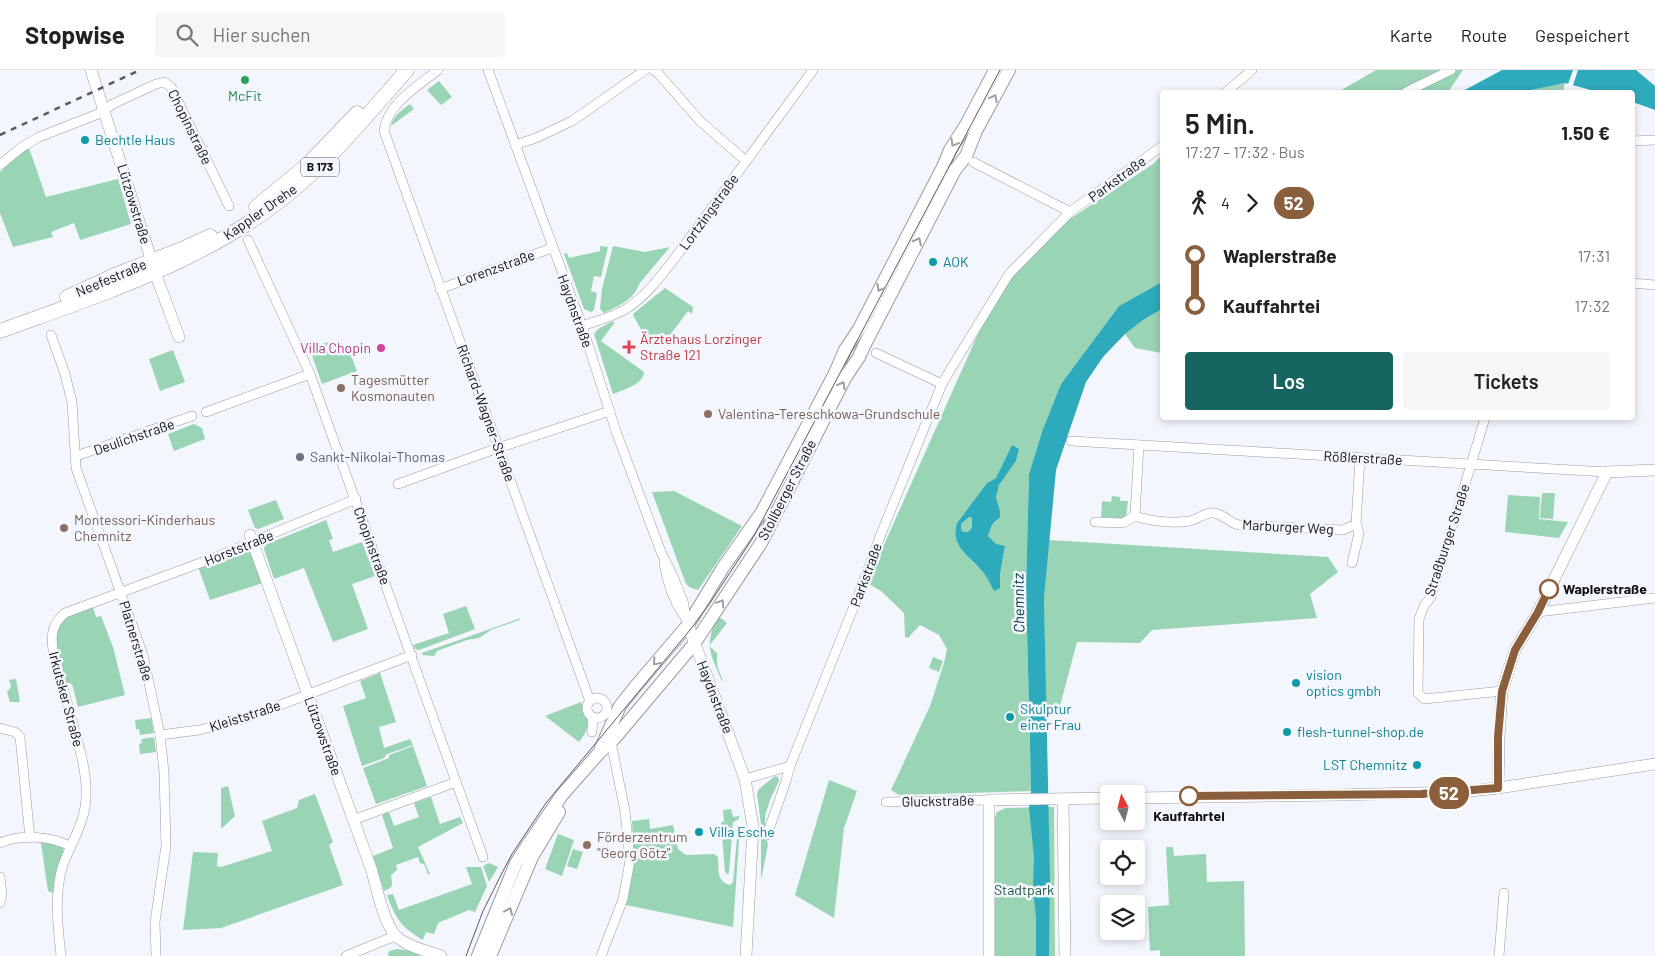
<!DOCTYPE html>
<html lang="de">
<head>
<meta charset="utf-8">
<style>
	body { margin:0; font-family:Barlow,sans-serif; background:#f6f6f6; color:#222; height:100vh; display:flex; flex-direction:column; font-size:19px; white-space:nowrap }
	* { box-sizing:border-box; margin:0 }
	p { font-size:16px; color:#767676 }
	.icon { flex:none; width:28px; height:28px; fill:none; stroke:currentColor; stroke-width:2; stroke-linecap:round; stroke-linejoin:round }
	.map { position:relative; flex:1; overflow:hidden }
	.details { position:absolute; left:1160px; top:20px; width:475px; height:330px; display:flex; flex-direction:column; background:#fff; border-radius:5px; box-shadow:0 2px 8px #0003 }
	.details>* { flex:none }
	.badge { padding:0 10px; border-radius:16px; font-size:18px; line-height:32px }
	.needle { width:32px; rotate:353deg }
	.tools { position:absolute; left:1100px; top:715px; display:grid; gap:10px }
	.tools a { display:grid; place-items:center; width:45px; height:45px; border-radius:5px; background:#fff; box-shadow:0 2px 8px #0003; font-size:25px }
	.map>.badge { position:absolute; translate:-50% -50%; box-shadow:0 0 0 2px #fff }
	.legs { display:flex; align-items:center; gap:8px; height:55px; padding:0 25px; font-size:16px }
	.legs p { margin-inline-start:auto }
	.head { display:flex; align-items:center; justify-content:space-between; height:85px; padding:0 25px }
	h1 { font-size:28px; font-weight:600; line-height:38px }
	.primary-button { display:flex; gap:10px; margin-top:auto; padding:10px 25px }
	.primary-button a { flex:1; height:58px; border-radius:5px; background:#176561; color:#fff; font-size:20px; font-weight:600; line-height:58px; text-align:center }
	.primary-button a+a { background:#f6f6f6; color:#222 }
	ul { padding:0 25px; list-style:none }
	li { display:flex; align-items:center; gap:18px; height:50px; font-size:19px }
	li i { display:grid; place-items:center; width:8px; height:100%; margin:0 6px; background:currentColor }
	li i::after { content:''; width:12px; height:12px; margin:-6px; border:4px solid; border-radius:50%; background:#fff }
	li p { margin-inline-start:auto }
	li:first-child i { background:linear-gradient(#0000 50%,currentColor 0) }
	li:last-child i { background:linear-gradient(currentColor 50%,#0000 0) }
	header { display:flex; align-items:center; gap:30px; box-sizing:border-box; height:70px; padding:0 25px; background:#fff; border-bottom:1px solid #e0e0e0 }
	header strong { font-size:24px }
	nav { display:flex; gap:28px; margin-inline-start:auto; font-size:18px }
	.search { width:350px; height:45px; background:#f6f6f6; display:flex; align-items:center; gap:12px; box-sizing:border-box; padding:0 18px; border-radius:5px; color:#767676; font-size:19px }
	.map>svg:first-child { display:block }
</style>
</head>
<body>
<header>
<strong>Stopwise</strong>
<div class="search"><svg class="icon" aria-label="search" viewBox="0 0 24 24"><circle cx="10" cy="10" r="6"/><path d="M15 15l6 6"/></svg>Hier suchen</div>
<nav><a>Karte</a><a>Route</a><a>Gespeichert</a></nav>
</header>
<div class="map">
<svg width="1655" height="886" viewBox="0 0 1655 886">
	<rect width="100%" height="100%" fill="#f4f6fd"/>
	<!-- green -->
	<g fill="#99d4b4" fill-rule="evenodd">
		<path d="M1376 0H1463L1448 22H1338Z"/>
		<path d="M439 11 452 27 441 35 427 20Z"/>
		<path d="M1565 13 1563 22H1521Z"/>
		<path d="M410 34 414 39 391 56C393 46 402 40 410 34Z"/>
		<path d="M29 78 46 127 118 109 131 154 80 170 74 153 51 162 53 167 13 177 0 143V102L18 85Z"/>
		<path d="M1162 85V212L1119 236 1061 314 1044 357 1029 404 1026 520 1031 721 899 725 891 720 930 636 944 593 947 579 939 565 920 555 908 568 905 567 904 543 881 521 867 513 1002 210 1040 169 1153 94ZM1012 376 1019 379 1016 391 999 415 996 427 1000 441 997 451 992 455 988 466 996 475 1005 477 1000 505V518C992 512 986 505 979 498 967 485 951 473 957 453L987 413 996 408Z"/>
		<path d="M600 176 608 177 601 207 594 206 591 221 597 223 594 240 591 242 584 239 564 184 567 183 569 188 600 181Z"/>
		<path d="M613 176 645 182 670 177 639 214C634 230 618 236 604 243L600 239 602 219Z"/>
		<path d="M665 218 693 237 692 244 688 241 662 276 643 263 633 245 634 243Z"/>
		<path d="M1162 239V283L1135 278 1125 264 1143 250Z"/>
		<path d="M611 252H615L601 271 644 302C644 314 623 320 613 324L594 264 598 259Z"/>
		<path d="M329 272 342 273 346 284 350 283 357 301 322 314 309 277Z"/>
		<path d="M173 280 185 312 160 321 149 289Z"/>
		<path d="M194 354 202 358 205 369 174 381 168 364Z"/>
		<path d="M674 421 742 456 698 520 691 518 686 514 652 422Z"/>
		<path d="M1542 423H1555L1553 449 1540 448Z"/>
		<path d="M1508 425 1540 427 1539 449 1568 452 1559 468 1505 462Z"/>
		<path d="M1112 426 1120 427V431H1128L1126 449 1101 447 1102 431 1111 432Z"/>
		<path d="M276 430 284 449 258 459 255 458 248 440Z"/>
		<path d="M969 447 972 448V459L968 462H963L961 459V454Z"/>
		<path d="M326 450 333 469 329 470 333 482 362 472 375 506 352 514 368 559 333 572 304 498 274 509 264 479 265 475Z"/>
		<path d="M1049 470 1328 487 1338 502 1310 524 1317 548 1152 560 1140 573 1077 572 1060 636H1046L1044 528Z"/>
		<path d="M252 473 266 512 210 530 197 494Z"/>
		<path d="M466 536 475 559 419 580 415 579 413 575 449 563 443 544Z"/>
		<path d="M93 537 96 547 101 546 113 577 125 625 78 637 72 614 64 612C60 592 46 563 66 548 73 543 84 540 93 537Z"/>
		<path d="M717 545 727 553 709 576 717 583V595L723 611H722C709 580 705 578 717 545Z"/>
		<path d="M521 548 519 550 491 560 479 568 467 570 437 581 434 586 422 585V583Z"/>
		<path d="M933 587 943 591 939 602 929 598Z"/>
		<path d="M380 603 396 652 379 657 384 678 410 669 413 675 387 684 384 688 362 696 343 636 366 628 360 611Z"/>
		<path d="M16 609 20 632H10L7 622 11 617 9 610Z"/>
		<path d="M581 632C588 651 593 654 579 672L545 646Z"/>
		<path d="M151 648 154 663 140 665 139 659H136L135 650Z"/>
		<path d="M154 667 156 682 140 684 139 674 142 673 141 669Z"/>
		<path d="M413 676 427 716 376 734 363 698 389 688V685Z"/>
		<path d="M775 706 778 707 779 711 770 730 765 746V762L768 775 761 810V754L757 724 759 719Z"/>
		<path d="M829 710 857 721 844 758 834 848 795 825Z"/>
		<path d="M228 716 235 746 221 759V718Z"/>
		<path d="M315 724 333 772 329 775 343 815 221 858 183 860 193 782 218 783 217 796 221 797 272 781 262 751 297 738 299 730Z"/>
		<path d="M431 727 440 754 460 747 463 753 418 777 430 804H428L424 794 420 793 418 787 396 795 397 800 391 805C392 815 395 817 384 821L373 786 393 778 382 745 389 742 394 756 419 747 414 733Z"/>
		<path d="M1054 737 1055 886H995L994 749 997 742 1006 738Z"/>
		<path d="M731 739 733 747 739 746V749L733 752 729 803 727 804 725 802 721 752H724L723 740Z"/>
		<path d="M649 749 650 759 673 755 678 779 686 785 714 784 718 787C719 800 716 811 730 815L733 812 738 757H740L733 857 626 835 634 791 632 751Z"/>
		<path d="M558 764 574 770 562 806 545 799Z"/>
		<path d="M40 767 63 772C66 788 55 807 53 823L48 821Z"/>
		<path d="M1166 777H1173L1174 786 1206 784 1207 812 1244 811 1245 886H1160V880L1150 881 1148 837 1169 835Z"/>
		<path d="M573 779 583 782 577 799 567 796Z"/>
		<path d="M489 793 498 797 489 812 483 796Z"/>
		<path d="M466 797H481L487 816 475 842 469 840 438 853 434 864 426 862 423 870C402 858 395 848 387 825L393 824 399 840 472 814Z"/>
		<path d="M397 879 411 881 420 886H388L389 881Z"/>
	</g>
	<!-- water -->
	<g fill="#2daabb" fill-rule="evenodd">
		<path d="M1502 0H1636L1655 16V40L1633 32 1632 22H1598L1565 13 1521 22H1461Z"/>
		<path d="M1162 212V239L1143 250 1125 264 1103 287 1086 312 1056 400 1044 528 1050 808 1049 886H1036V847L1033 818 1034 787 1029 737 1031 721 1030 677 1026 520 1029 404 1043 359 1061 314 1119 236Z"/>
		<path d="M1012 375 1019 379 1016 391 999 415 996 427 1000 441V447L992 455 988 466 996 474 1005 476 1000 505V518L994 521C990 513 987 506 981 500 969 485 950 476 957 453L987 413 996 408ZM969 447 972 448V458L968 462H963L961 459V454Z"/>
	</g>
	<!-- pier -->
	<path fill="#f4f6fd" d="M1573 0H1578L1572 18 1567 17Z"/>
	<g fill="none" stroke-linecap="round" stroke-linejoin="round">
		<defs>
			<g id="minor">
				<path d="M438 0C418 16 387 34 384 61L590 631"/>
				<path d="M488 0 582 256 617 364 661 482 672 504 684 534 685 546 688 555"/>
				<path d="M653 0 657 2 700 51 746 91"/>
				<path d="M1226 22 1252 0"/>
				<path d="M1406 22 1451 0"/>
				<path d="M1632 71 1655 70"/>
				<path d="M515 75 536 68 572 51 645 0"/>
				<path d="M973 92 1070 142"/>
				<path d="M0 95 22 77 39 67 98 44 113 34 156 14 164 12 171 17 229 136"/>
				<path d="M248 170 310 304 483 787"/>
				<path d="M1632 213 1655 215"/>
				<path d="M440 219 552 178"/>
				<path d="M582 256C596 251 613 247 626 239 647 226 663 203 678 184L813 0"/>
				<path d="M51 265 65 304 72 332 76 398 143 585 160 665 164 702 166 776 155 852 156 886"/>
				<path d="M876 283 942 314"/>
				<path d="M206 342 310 304"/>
				<path d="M1485 348 1431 527 1424 536 1419 549 1418 623 1424 629 1502 621"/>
				<path d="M1071 371 1607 402"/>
				<path d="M1139 375 1135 446C1150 451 1174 454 1189 451 1197 450 1207 441 1215 443 1224 445 1230 453 1239 455L1343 460 1356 454 1360 388"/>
				<path d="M76 386 192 346"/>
				<path d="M398 414 498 378 610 341"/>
				<path d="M1095 452 1123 453 1135 446"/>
				<path d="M664 493C667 512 673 530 684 546"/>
				<path d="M1352 493 1359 463 1356 454"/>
				<path d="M1538 542 1655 528"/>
				<circle cx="597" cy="638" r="10"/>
				<path d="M0 658 15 662 20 667 30 768"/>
				<path d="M592 662 593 647"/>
				<path d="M160 665 199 660 243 649 412 585"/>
				<path d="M745 709 790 696"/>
				<path d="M886 732 989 730"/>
				<path d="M353 750 456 712"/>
				<path d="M767 765 786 711 790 696 864 511 881 464 942 314 952 297 1009 204 1070 142 1162 76"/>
				<path d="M0 773C21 764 50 766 70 776"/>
				<path d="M0 807 2 824 0 833"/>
				<path d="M61 886C58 857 54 827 62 798 70 774 86 752 86 726 87 703 80 680 74 658 67 632 60 606 53 580 51 564 52 554 65 543L211 489 356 429"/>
				<path d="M346 886 395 866"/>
				<path d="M601 886 623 829 630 791 625 741 611 672"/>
				<path d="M1499 886 1504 823"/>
			</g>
			<g id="tertiary">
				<path d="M91 0 157 208 179 267"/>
				<path d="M250 465 372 801C376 817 385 857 397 867 408 877 427 881 441 886"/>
				<path d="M688 555 745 709 753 757 746 886"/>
				<path d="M1498 718 1499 667 1502 621 1515 580 1538 542 1607 402 1655 400"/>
				<path d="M1136 728 1335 725 1460 722 1498 718 1655 694"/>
				<path d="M1063 729 1065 886"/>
				<path d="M989 886V730L1109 728"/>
			</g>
			<g id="secondary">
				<path d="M601 678 620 636 635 617 688 555 722 499 762 442 835 303 845 280 859 259 943 97 950 80 966 55 995 0"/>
				<path d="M478 886 516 793 527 776 562 725 599 683 614 669 694 574 761 473 820 357 845 308 859 287 864 276 955 100 966 86 976 61 1009 0"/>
				<path d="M490 886 532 787 559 742"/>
			</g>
			<g id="primary">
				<path d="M256 137 307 95 357 43"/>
				<path d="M67 227 117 204 182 179 210 166"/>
				<path d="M0 261C102 224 208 191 292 121 335 85 370 42 407 0"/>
			</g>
		</defs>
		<!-- minor casing -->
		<use href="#minor" stroke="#989ba5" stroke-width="10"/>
		<!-- tertiary casing -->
		<use href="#tertiary" stroke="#989ba5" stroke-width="12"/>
		<!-- secondary casing -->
		<use href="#secondary" stroke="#989ba5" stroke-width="14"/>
		<!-- primary casing -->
		<use href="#primary" stroke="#989ba5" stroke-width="15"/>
		<!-- minor -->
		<use href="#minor" stroke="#fff" stroke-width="9"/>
		<!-- tertiary -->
		<use href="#tertiary" stroke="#fff" stroke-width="11"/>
		<!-- secondary -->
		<use href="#secondary" stroke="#fff" stroke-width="12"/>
		<!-- primary -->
		<use href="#primary" stroke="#fff" stroke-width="14"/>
		<!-- tram -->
		<path stroke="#5a5b60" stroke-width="1" d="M466 886 483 841 502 803 512 784 546 733 690 560 710 533 754 466 1000 0"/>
		<!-- rail -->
		<path stroke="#5a5b60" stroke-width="2.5" stroke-dasharray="6 6" stroke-linecap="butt" d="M0 65 140 0"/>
	</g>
	<!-- one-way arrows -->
	<defs><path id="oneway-chevron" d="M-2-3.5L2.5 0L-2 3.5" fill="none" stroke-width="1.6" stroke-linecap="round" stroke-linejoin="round" transform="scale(1.25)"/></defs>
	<g stroke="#9f9fa1">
		<use href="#oneway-chevron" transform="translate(994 28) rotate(-62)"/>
		<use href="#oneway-chevron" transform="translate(954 73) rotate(121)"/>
		<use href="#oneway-chevron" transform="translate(918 171) rotate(-63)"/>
		<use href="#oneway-chevron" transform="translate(880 218) rotate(118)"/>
		<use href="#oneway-chevron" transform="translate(842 315) rotate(-61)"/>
		<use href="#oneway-chevron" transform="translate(721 533) rotate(-57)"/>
		<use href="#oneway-chevron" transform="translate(656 592) rotate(131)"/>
		<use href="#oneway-chevron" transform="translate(509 841) rotate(-67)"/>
	</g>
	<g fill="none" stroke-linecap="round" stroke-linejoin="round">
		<defs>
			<path id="line-1" d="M1189 726 1421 724 1498 718V667L1502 621 1515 580 1538 542 1549 519"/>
		</defs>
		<!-- line-1 casing -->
		<use href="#line-1" stroke="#fff" stroke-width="11"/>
		<!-- line-1 -->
		<use href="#line-1" stroke="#8b5e3c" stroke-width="8"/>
	</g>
	<!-- markers -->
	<circle fill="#2e9e5b" stroke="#f4f6fd" stroke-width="2" cx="245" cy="10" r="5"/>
	<g fill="#0f9aa8" stroke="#f4f6fd" stroke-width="2">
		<circle cx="85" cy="70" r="5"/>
		<circle cx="933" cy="192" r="5"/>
		<circle cx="1296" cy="613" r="5"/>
		<circle cx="1010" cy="647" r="5"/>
		<circle cx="1287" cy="662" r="5"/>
		<circle cx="1417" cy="695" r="5"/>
		<circle cx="699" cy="762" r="5"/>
	</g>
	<path fill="#e0444e" stroke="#f4f6fd" stroke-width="2" d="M626.5 269.5h5v5h5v5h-5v5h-5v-5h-5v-5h5z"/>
	<circle fill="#d1479c" stroke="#f4f6fd" stroke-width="2" cx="381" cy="278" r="5"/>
	<g fill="#8d6e63" stroke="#f4f6fd" stroke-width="2">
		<circle cx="341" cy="318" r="5"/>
		<circle cx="708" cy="344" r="5"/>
		<circle cx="64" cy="458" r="5"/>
		<circle cx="587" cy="775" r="5"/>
	</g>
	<circle fill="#6b7280" stroke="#f4f6fd" stroke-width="2" cx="300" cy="387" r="5"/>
	<g fill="#fff" stroke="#8b5e3c" stroke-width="2.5">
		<circle cx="1549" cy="519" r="9"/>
		<circle cx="1189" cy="726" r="9"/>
	</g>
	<g text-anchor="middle" stroke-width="5" stroke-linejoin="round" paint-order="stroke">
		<!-- shield labels -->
		<rect fill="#f4f6fd" stroke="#54555a" stroke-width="1" x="301" y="87.5" width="38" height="19" rx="4"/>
		<g font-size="12" font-weight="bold" fill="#0f1014">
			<text x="320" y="101">B 173</text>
		</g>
		<!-- leisure labels -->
		<g font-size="14" fill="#27864d" stroke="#f4f6fd">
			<text x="245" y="31">McFit</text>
		</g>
		<!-- street labels -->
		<g font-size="14" fill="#0f1014" stroke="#f4f6fd">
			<text transform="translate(190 57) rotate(64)" y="5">Chopinstraße</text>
			<text transform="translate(1117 109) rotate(-36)" y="5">Parkstraße</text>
			<text transform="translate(134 134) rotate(73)" y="5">Lützowstraße</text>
			<text transform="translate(260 142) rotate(-35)" y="5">Kappler Drehe</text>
			<text transform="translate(709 142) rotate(-54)" y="5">Lortzingstraße</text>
			<text transform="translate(496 198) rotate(-20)" y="5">Lorenzstraße</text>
			<text transform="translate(111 208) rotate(-23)" y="5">Neefestraße</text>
			<text transform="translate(575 241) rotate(70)" y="5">Haydnstraße</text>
			<text transform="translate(486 343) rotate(70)" y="5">Richard-Wagner-Straße</text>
			<text transform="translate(134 367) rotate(-19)" y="5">Deulichstraße</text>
			<text transform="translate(1363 388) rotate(3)" y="5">Rößlerstraße</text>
			<text transform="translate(787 420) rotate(-63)" y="5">Stollberger Straße</text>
			<text transform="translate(1288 457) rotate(3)" y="5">Marburger Weg</text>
			<text transform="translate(1447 470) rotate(-72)" y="5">Straßburger Straße</text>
			<text transform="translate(372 476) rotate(70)" y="5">Chopinstraße</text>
			<text transform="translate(239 478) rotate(-22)" y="5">Horststraße</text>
			<text transform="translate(866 505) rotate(-70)" y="5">Parkstraße</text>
			<text transform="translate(136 571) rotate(73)" y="5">Platnerstraße</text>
			<text transform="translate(715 627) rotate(69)" y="5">Haydnstraße</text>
			<text transform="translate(66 629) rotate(75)" y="5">Irkutsker Straße</text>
			<text transform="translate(245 646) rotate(-18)" y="5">Kleiststraße</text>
			<text transform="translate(323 666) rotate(70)" y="5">Lützowstraße</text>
			<text transform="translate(938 731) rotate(-1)" y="5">Gluckstraße</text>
		</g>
		<!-- culture labels -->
		<g font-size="14" fill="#0d838f" stroke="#f4f6fd" text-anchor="start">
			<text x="95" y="75">Bechtle Haus</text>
			<text x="943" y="197">AOK</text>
			<text x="1306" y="610">vision<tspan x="1306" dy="16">optics gmbh</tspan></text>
			<text x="1020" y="644">Skulptur<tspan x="1020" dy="16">einer Frau</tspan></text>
			<text x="1297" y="667">flesh-tunnel-shop.de</text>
			<text x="1407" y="700" text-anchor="end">LST Chemnitz</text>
			<text x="709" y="767">Villa Esche</text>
		</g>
		<!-- health labels -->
		<g font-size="14" fill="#be3a42" stroke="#f4f6fd" text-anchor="start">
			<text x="640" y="274">Ärztehaus Lorzinger<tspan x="640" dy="16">Straße 121</tspan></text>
		</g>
		<!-- hotel labels -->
		<g font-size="14" fill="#b23c85" stroke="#f4f6fd" text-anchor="end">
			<text x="371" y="283">Villa Chopin</text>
		</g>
		<!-- education labels -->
		<g font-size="14" fill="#785e54" stroke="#f4f6fd" text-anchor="start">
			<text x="351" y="315">Tagesmütter<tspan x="351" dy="16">Kosmonauten</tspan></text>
			<text x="718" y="349">Valentina-Tereschkowa-Grundschule</text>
			<text x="74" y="455">Montessori-Kinderhaus<tspan x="74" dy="16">Chemnitz</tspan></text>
			<text x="597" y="772">Förderzentrum<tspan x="597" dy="16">"Georg Götz"</tspan></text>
		</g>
		<!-- worship labels -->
		<g font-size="14" fill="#5b616d" stroke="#f4f6fd" text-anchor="start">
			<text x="310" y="392">Sankt-Nikolai-Thomas</text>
		</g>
		<!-- stop labels -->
		<g font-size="14" font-weight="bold" fill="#0f1014" stroke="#f4f6fd" text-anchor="start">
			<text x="1563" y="524">Waplerstraße</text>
			<text x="1189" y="751" text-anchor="middle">Kauffahrtei</text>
		</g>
		<!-- park labels -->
		<g font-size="14" fill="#17593c" stroke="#f4f6fd">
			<text x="1024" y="825">Stadtpark</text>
		</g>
		<!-- water labels -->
		<g font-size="15" font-style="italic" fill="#00373e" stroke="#f4f6fd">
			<text transform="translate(1019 533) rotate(-91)" y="5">Chemnitz</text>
		</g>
	</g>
</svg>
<div class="tools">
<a><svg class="needle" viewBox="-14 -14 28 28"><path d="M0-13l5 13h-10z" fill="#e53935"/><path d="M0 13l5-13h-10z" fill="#767676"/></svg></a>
<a><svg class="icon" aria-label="locate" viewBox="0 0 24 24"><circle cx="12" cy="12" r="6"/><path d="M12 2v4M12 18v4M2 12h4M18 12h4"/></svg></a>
<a><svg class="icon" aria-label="layers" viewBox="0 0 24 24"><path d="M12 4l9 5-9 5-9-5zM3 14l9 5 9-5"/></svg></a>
</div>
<b class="badge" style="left:1449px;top:723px;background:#8b5e3c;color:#fff">52</b>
<section class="details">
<div class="head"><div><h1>5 Min.</h1><p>17:27 – 17:32 · Bus</p></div><b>1.50 €</b></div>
<div class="legs"><svg class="icon" aria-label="walk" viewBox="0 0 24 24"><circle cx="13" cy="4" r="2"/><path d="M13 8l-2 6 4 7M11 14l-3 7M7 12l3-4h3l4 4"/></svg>4<svg class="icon" aria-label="forward" viewBox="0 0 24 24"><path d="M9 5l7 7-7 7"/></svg><b class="badge" style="background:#8b5e3c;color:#fff">52</b></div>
<ul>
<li><i style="color:#8b5e3c"></i><b>Waplerstraße</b><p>17:31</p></li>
<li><i style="color:#8b5e3c"></i><b>Kauffahrtei</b><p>17:32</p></li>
</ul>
<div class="primary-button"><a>Los</a><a>Tickets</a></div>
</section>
</div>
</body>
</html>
